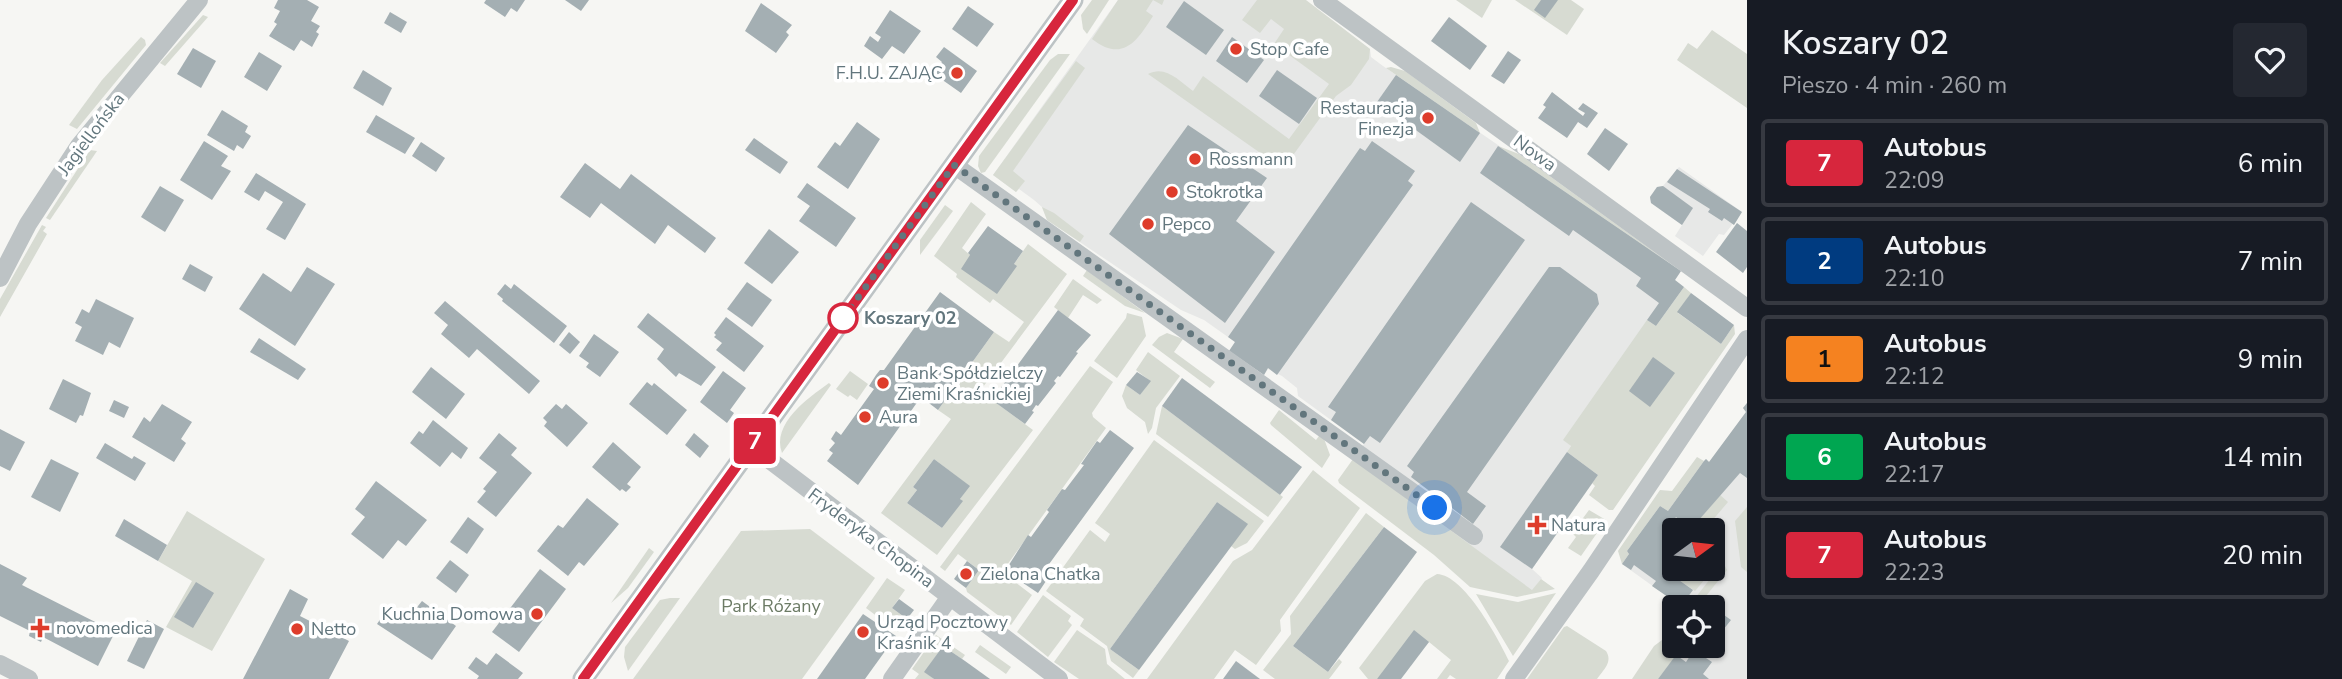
<!DOCTYPE html>
<html lang="pl">
<head>
<meta charset="utf-8">
<style>
	body { margin:0; font-family:"Nunito Sans",sans-serif; background:#242831; color:#f1f3f6; height:100vh; display:flex; flex-direction:column; font-size:26px; white-space:nowrap }
	* { box-sizing:border-box; margin:0 }
	p { font-size:23px; color:#9ea1a6 }
	.icon { flex:none; width:38px; height:38px; fill:none; stroke:currentColor; stroke-width:2; stroke-linecap:round; stroke-linejoin:round }
	.map { position:relative; flex:1; overflow:hidden }
	.sheet { display:flex; flex-direction:column; background:#171b24; width:595px }
	.sheet>* { flex:none }
	.badge { padding:0 14px; border-radius:5px; font-size:24px; line-height:46px }
	.needle { width:46px; rotate:75deg }
	.controls { position:absolute; left:1662px; top:518px; display:grid; gap:14px }
	.controls a { display:grid; place-items:center; width:63px; height:63px; border-radius:7px; background:#171b24; box-shadow:0 2px 5px #0004; font-size:35px }
	.you { position:absolute; width:35px; height:35px; margin:-18px; border:5px solid #fff; border-radius:50%; background:#1a73e8; box-shadow:0 0 0 10px #1a73e833 }
	.map>.badge { position:absolute; translate:-50% -50%; box-shadow:0 0 0 4px #fff }
	.round { display:grid; place-items:center; flex:none; width:74px; height:74px; border-radius:7px; background:#242831 }
	.headline { display:flex; align-items:center; justify-content:space-between; height:119px; padding:0 35px }
	h1 { font-size:33px; font-weight:600; line-height:52px }
	ul { padding:0; list-style:none }
	li { display:flex; align-items:center; gap:21px; height:88px; margin:0 14px 10px; padding:0 21px; border:4px solid #363941; border-radius:7px }
	li div { flex:1 }
	li b { display:block; font-size:26px }
	li em { font-style:normal }
	li .badge { min-width:77px; font-weight:700; text-align:center }
	main { display:flex; flex:1; min-height:0 }
	.map>svg:first-child { display:block }
</style>
</head>
<body>
<main>
<div class="map">
<svg width="1747" height="679" viewBox="0 0 1747 679">
	<rect width="100%" height="100%" fill="#f6f6f3"/>
	<!-- built -->
	<g fill="#e7e8e7" fill-rule="evenodd">
		<path d="M1118 0H1305L1370 49 1371 57 1383 66 1681 271 1675 280 1684 287 1656 326 1648 320 1564 440 1571 446 1567 452 1598 475 1532 569 1542 578 1532 591 1353 459 1364 444 1298 396 1297 388 1282 376 1268 369 1264 375 1229 351 1235 342 1228 337 1204 320 1181 310 1047 220 1042 207 1034 200 1019 189 1016 192 993 175Z"/>
		<path d="M1679 167 1742 212 1724 235 1719 234 1703 256 1675 236 1682 225 1651 203 1650 197 1657 187 1663 186Z"/>
		<path d="M1747 403V679H1658L1684 646H1713V607H1682L1622 564 1629 554 1627 551 1660 506 1668 511 1704 461 1706 459 1710 462 1746 412 1743 408ZM1675 530H1713V569H1675Z"/>
	</g>
	<!-- green -->
	<g fill="#d7dbd2" fill-rule="evenodd">
		<path d="M1092 0H1109L1087 34 1083 29 1081 15Z"/>
		<path d="M1118 0H1164L1162 5 1153 0 1146 11 1153 16C1137 41 1123 63 1092 39Z"/>
		<path d="M1257 0H1306L1370 49 1369 59 1351 85 1336 96 1283 169 1148 74C1166 65 1179 81 1193 91L1203 76 1289 139 1329 84 1274 44 1284 29 1271 19 1260 33 1242 20Z"/>
		<path d="M1456 0H1492L1482 18Z"/>
		<path d="M1515 0H1571L1584 9 1567 35Z"/>
		<path d="M203 15 208 17 165 66 160 63Z"/>
		<path d="M1712 30 1747 54V108L1677 60 1688 43 1697 49Z"/>
		<path d="M141 37 145 40 146 45 77 129 69 125 102 80Z"/>
		<path d="M1058 54H1070L985 172 981 173 978 166 979 156 1050 60Z"/>
		<path d="M1076 61 1085 68 1013 171 1025 181 1016 192 993 175Z"/>
		<path d="M1391 67 1405 71 1476 123 1480 133 1386 68Z"/>
		<path d="M1498 146 1519 154 1681 271Z"/>
		<path d="M90 150 97 151 50 220 46 218Z"/>
		<path d="M971 202 986 214 962 248 970 255 1014 264 1028 244 1067 274 980 391 1033 430 937 555 881 513 951 419 938 410 994 332 1009 342 1024 322 993 299 990 303 956 277 957 274 934 256ZM934 459 969 486 960 499 962 501 942 528 907 503 917 490 913 487Z"/>
		<path d="M945 205 953 211 920 255V240Z"/>
		<path d="M1042 207 1054 213 1084 236 1080 242 1047 220Z"/>
		<path d="M42 225 46 227 43 231 47 234 0 317V299Z"/>
		<path d="M1087 270 1145 313 1125 306 1083 276Z"/>
		<path d="M1073 279 1102 300 1097 304 1083 295 1068 318 1054 307Z"/>
		<path d="M1684 287 1691 293 1678 313 1721 344 1734 325 1735 334 1613 510H1609L1589 495 1595 486 1592 483 1598 475 1567 452 1571 446 1563 440 1647 320 1656 326Z"/>
		<path d="M1127 313 1142 317 1146 336 1117 378 1094 361 1126 318Z"/>
		<path d="M1167 333 1183 339 1174 352 1215 382 1210 388 1152 345 1159 337Z"/>
		<path d="M1148 352 1180 376 1156 408 1152 428 1148 434 1145 422 1127 408 1122 396 1126 385 1140 395 1150 381 1136 370Z"/>
		<path d="M1090 366 1113 382 1092 413 1093 417 1106 428 1002 572 1032 595 1011 625 967 592 966 588 979 570 958 554 945 571 940 567Z"/>
		<path d="M850 371 868 384 857 400 850 395 848 397 836 389Z"/>
		<path d="M829 383 831 385 782 453C771 424 808 398 829 383Z"/>
		<path d="M1162 406 1283 497 1268 517 1156 434Z"/>
		<path d="M1279 410 1316 440 1319 436H1323L1330 455 1322 468 1271 425 1270 423Z"/>
		<path d="M1154 440 1264 521 1247 543 1235 549 1231 546 1247 524 1217 502 1110 649 1139 670 1133 678 1111 661 1107 646 1080 626 1084 619 1046 591 1090 530 1105 542 1110 534 1095 523Z"/>
		<path d="M1697 457 1704 461 1668 511 1660 506 1627 551 1629 554 1622 564 1618 551 1660 490 1672 491Z"/>
		<path d="M1353 459 1532 590 1541 579 1555 589 1517 597 1470 587 1434 555 1339 483 1338 480Z"/>
		<path d="M1313 470 1360 508 1280 620 1281 631 1256 665 1235 650 1214 679H1147L1233 561 1252 550Z"/>
		<path d="M1720 495 1728 502 1711 522V530H1675V534L1668 529 1676 517 1691 529Z"/>
		<path d="M1747 507V572L1741 567 1735 521Z"/>
		<path d="M1589 510 1606 520 1581 556 1568 548 1576 537 1572 533Z"/>
		<path d="M187 511 265 559 212 651 166 627 192 581 158 561Z"/>
		<path d="M1366 513 1384 527 1293 646 1328 672 1339 659 1342 662 1329 679H1275L1263 670 1291 634 1290 616Z"/>
		<path d="M810 529 875 578 802 679H633L741 531Z"/>
		<path d="M649 548 654 552 628 588 611 603Z"/>
		<path d="M1713 550 1715 567 1695 591 1676 578 1683 569H1713Z"/>
		<path d="M1725 566 1727 570 1697 607H1688L1718 569Z"/>
		<path d="M1437 574C1464 575 1498 638 1509 661L1497 679H1456L1450 675 1447 679H1437L1451 660 1429 642 1377 679H1368L1359 668 1425 581Z"/>
		<path d="M887 578 905 590 892 608 907 619 898 632 866 608Z"/>
		<path d="M1556 593 1513 656 1476 594 1518 602Z"/>
		<path d="M1043 595 1071 616 1068 621 1072 625 1048 657 1017 632Z"/>
		<path d="M670 598H680L628 671 624 657 625 647 660 600Z"/>
		<path d="M1567 626 1606 651C1613 662 1604 669 1597 679H1527L1564 627Z"/>
		<path d="M1077 630 1105 649 1107 664 1125 679H1079L1054 662Z"/>
		<path d="M936 635 965 655 962 659 943 646 925 672 934 679H915L919 674 912 669Z"/>
		<path d="M1666 637H1675V646H1684L1658 679H1632L1654 646Z"/>
		<path d="M980 645 1011 667 1006 674 975 652Z"/>
	</g>
	<!-- building -->
	<g fill="#a4afb3">
		<path d="M278 0H307L319 7 311 21 320 26 316 32 319 34 312 47 301 40 294 51 269 36 277 24 274 22 280 11 274 8Z"/>
		<path d="M486 0H525L517 12 511 8 505 17 484 3Z"/>
		<path d="M565 0H589L581 11Z"/>
		<path d="M1541 0H1558L1545 18 1534 10Z"/>
		<path d="M1184 1 1224 30 1206 55 1166 27Z"/>
		<path d="M761 3 792 25 786 32 789 35 776 53 745 31Z"/>
		<path d="M968 6 994 24 977 47 952 29Z"/>
		<path d="M890 10 921 31 904 54 892 46 882 59 864 46 870 36 878 42 881 37 875 33Z"/>
		<path d="M390 12 407 22 401 33 384 23Z"/>
		<path d="M1449 17 1487 46 1470 70 1431 41Z"/>
		<path d="M1232 37 1264 60 1247 83 1216 61Z"/>
		<path d="M944 47 977 71 961 93 934 74 942 62 936 57Z"/>
		<path d="M193 48 216 61 201 88 177 74Z"/>
		<path d="M1508 51 1521 60 1504 84 1491 76Z"/>
		<path d="M259 52 282 66 267 91 244 77Z"/>
		<path d="M363 70 392 88 383 106 353 88Z"/>
		<path d="M1277 70 1317 98 1299 124 1259 96Z"/>
		<path d="M1396 75 1480 133 1460 162 1377 102Z"/>
		<path d="M1552 92 1583 116 1585 113 1578 109 1583 103 1598 113 1587 128 1578 122 1567 138 1538 118 1546 107 1543 105Z"/>
		<path d="M222 110 248 126 245 132 251 136 243 149 237 145 234 151 207 135Z"/>
		<path d="M376 115 415 138 405 154 366 132Z"/>
		<path d="M857 122 880 139 848 189 817 167 835 142 840 146Z"/>
		<path d="M1188 125 1267 178 1236 221 1275 252 1225 323 1109 234Z"/>
		<path d="M1605 128 1628 144 1609 171 1587 154Z"/>
		<path d="M754 138 788 162 780 174 745 150Z"/>
		<path d="M204 141 228 156 221 166 231 171 212 200 180 180Z"/>
		<path d="M1372 141 1415 171 1408 181 1413 185 1277 375 1268 368 1264 375 1229 351 1235 342 1228 337 1360 148 1365 151Z"/>
		<path d="M421 142 445 158 436 172 412 156Z"/>
		<path d="M1498 146 1681 271 1675 280 1684 287 1656 326 1647 320 1659 303 1636 286 1641 278 1573 230 1569 236 1480 173Z"/>
		<path d="M585 163 620 189 631 174 716 238 705 253 668 225 655 244 601 203 590 218 560 197Z"/>
		<path d="M1677 169 1742 212 1734 225 1724 218 1722 221 1708 212 1710 209 1667 182Z"/>
		<path d="M256 173 306 204 285 240 266 229 283 202 265 191 259 201 244 192Z"/>
		<path d="M807 183 856 218 836 247 799 221 810 206 797 197Z"/>
		<path d="M160 186 184 200 165 232 141 217Z"/>
		<path d="M1663 186 1693 208 1682 225 1651 203 1650 197 1657 187Z"/>
		<path d="M1471 202 1525 240 1380 443 1370 436 1364 444 1331 420 1336 412 1328 407Z"/>
		<path d="M1737 223 1747 231V267L1743 273 1716 252Z"/>
		<path d="M988 226 1023 251 1014 264 1017 266 997 294 961 269 970 255 968 253Z"/>
		<path d="M769 229 799 252 772 284 744 263Z"/>
		<path d="M190 264 213 277 205 292 182 279Z"/>
		<path d="M307 267 335 284 295 346 239 309 263 273 291 292Z"/>
		<path d="M1549 267H1560L1597 294 1599 304 1467 492 1486 506 1473 524 1411 477 1414 472 1407 466Z"/>
		<path d="M747 282 772 300 752 327 727 309Z"/>
		<path d="M505 284 511 289 514 284 567 326 554 343 502 301 503 299 497 294Z"/>
		<path d="M940 292 994 332 938 410 921 397 858 485 827 461 833 453 829 450 835 443 831 439 836 431 841 435 874 389 869 386 876 375 880 370H884Z"/>
		<path d="M1691 293 1734 325 1721 344 1677 312Z"/>
		<path d="M96 299 134 318 120 348 109 342 103 355 75 341 82 327 75 323 82 309 89 313Z"/>
		<path d="M445 301 540 381 529 394 477 349 469 358 441 334 448 325 434 313Z"/>
		<path d="M1058 310 1091 335 1076 352 1078 353 1060 377 1058 376 1054 381 1056 383 1038 406 1036 405 1032 411 1034 412 1025 424 992 400Z"/>
		<path d="M648 313 716 367 701 386 679 373 676 377 657 359 664 349 637 327Z"/>
		<path d="M726 317 764 346 744 372 716 350 722 343 714 337 716 335 714 333Z"/>
		<path d="M569 332 580 342 570 354 559 345Z"/>
		<path d="M594 334 619 352 600 377 586 367 589 363 579 356Z"/>
		<path d="M259 338 306 369 298 380 250 352Z"/>
		<path d="M1653 357 1675 373 1650 407 1629 391Z"/>
		<path d="M431 367 465 394 446 419 412 392Z"/>
		<path d="M723 371 746 388 730 410 734 413 727 423 700 402Z"/>
		<path d="M1137 372 1151 381 1140 395 1126 385Z"/>
		<path d="M1182 378 1302 467 1280 495 1162 406Z"/>
		<path d="M63 379 91 393 83 416 80 415 76 423 49 409Z"/>
		<path d="M647 382 652 386 654 383 687 410 667 435 629 404Z"/>
		<path d="M114 400 129 407 124 418 109 411Z"/>
		<path d="M1747 403V478L1740 473 1691 529 1676 517 1668 529 1675 534V569H1683L1676 578 1693 590 1681 606 1652 586 1656 581 1634 565 1631 570 1622 564 1629 554 1627 551 1660 506 1668 511 1704 461 1706 459 1709 462 1746 412 1743 408Z"/>
		<path d="M162 404 192 422 181 439 186 443 174 462 132 437 144 417 150 422Z"/>
		<path d="M556 404 562 409 566 404 588 423 567 447 544 426 547 422 543 418Z"/>
		<path d="M433 420 468 448 461 459 452 452 440 467 410 443 419 431 423 434Z"/>
		<path d="M0 429 25 442 10 471 0 466Z"/>
		<path d="M1110 430 1134 448 1044 571 1050 575 1038 593 1005 571 1028 535 1031 537 1049 512 1047 510 1062 489 1065 490 1084 465 1081 464 1097 441 1100 443Z"/>
		<path d="M499 433 517 448 511 455 532 473 496 517 477 502 486 491 483 489 497 472 479 458Z"/>
		<path d="M694 433 709 446 700 458 685 445Z"/>
		<path d="M613 442 641 467 627 484 631 487 626 492 622 489 620 491 592 467Z"/>
		<path d="M105 443 132 459 134 456 146 463 135 481 96 458Z"/>
		<path d="M1567 452 1598 475 1532 569 1500 547Z"/>
		<path d="M51 459 79 473 60 512 31 497Z"/>
		<path d="M934 459 970 486 960 499 963 501 942 528 907 503 917 490 913 487Z"/>
		<path d="M376 481 427 520 406 546 398 540 383 559 351 534 365 517 355 509Z"/>
		<path d="M587 498 619 524 584 566 579 562 568 576 537 551 558 525 563 528Z"/>
		<path d="M1217 502 1248 524 1139 670 1110 649Z"/>
		<path d="M468 517 484 529 467 554 450 542Z"/>
		<path d="M124 519 167 545 158 561 115 536Z"/>
		<path d="M1384 527 1417 552 1328 672 1293 646Z"/>
		<path d="M450 560 469 575 456 593 436 578Z"/>
		<path d="M967 561 979 570 966 588 954 579Z"/>
		<path d="M0 564 27 578 22 585 115 632 98 666 43 637 41 642 29 636 30 631 0 616Z"/>
		<path d="M540 569 566 589 519 652 492 632Z"/>
		<path d="M196 582 214 593 193 628 174 617Z"/>
		<path d="M290 589 308 599 300 616 349 641 329 679H243Z"/>
		<path d="M899 599 914 610 907 619 892 608Z"/>
		<path d="M1703 600 1731 620 1719 635 1713 630V607H1697Z"/>
		<path d="M422 601 456 626 432 660 377 624 385 612 391 617 394 613 406 621Z"/>
		<path d="M863 614 896 636 865 679H817Z"/>
		<path d="M147 620 164 629 144 669 127 661Z"/>
		<path d="M1414 630 1429 642 1401 679H1377Z"/>
		<path d="M943 646 965 661 990 679H934L924 672Z"/>
		<path d="M1694 650 1712 662 1703 674 1709 679H1658L1676 655 1686 662Z"/>
		<path d="M496 653 523 673 518 679H477L479 676 468 668 476 657 487 665Z"/>
		<path d="M1236 661 1260 679H1223Z"/>
	</g>
	<g fill="none" stroke-linecap="round" stroke-linejoin="round">
		<!-- minor -->
		<g stroke="#bdc3c5" stroke-width="18">
			<path d="M1322 0 1747 308"/>
			<path d="M954 165 1474 536"/>
			<path d="M0 278 28 224 79 146 199 0"/>
			<path d="M751 446 1059 679"/>
			<path d="M0 664 29 679"/>
			<path d="M892 679 949 598"/>
			<path d="M1514 679 1591 571 1747 339"/>
		</g>
		<!-- tertiary -->
		<path stroke="#bdc3c5" stroke-width="21" d="M583 679 1073 0"/>
	</g>
	<g fill="none" stroke-linecap="round" stroke-linejoin="round">
		<defs>
			<path id="line" d="M583 679 1073 0"/>
		</defs>
		<!-- line casing -->
		<use href="#line" stroke="#fff" stroke-width="16"/>
		<!-- line -->
		<use href="#line" stroke="#d7263d" stroke-width="10"/>
		<!-- walk -->
		<path stroke="#62767d" stroke-width="7" stroke-dasharray="0 12.6" d="M843 318 836 328 954 165 1435 508"/>
	</g>
	<!-- markers -->
	<g fill="#de3c2b" stroke="#fff" stroke-width="2.5">
		<circle cx="1236" cy="49" r="7"/>
		<circle cx="957" cy="73" r="7"/>
		<circle cx="1428" cy="118" r="7"/>
		<circle cx="1195" cy="159" r="7"/>
		<circle cx="1172" cy="192" r="7"/>
		<circle cx="1148" cy="224" r="7"/>
		<circle cx="883" cy="383" r="7"/>
		<circle cx="865" cy="417" r="7"/>
		<path d="M1533.5 514.5h7v7h7v7h-7v7h-7v-7h-7v-7h7z"/>
		<circle cx="966" cy="574" r="7"/>
		<circle cx="537" cy="614" r="7"/>
		<path d="M36.5 617.5h7v7h7v7h-7v7h-7v-7h-7v-7h7z"/>
		<circle cx="297" cy="629" r="7"/>
		<circle cx="863" cy="632" r="7"/>
	</g>
	<circle fill="#fff" stroke="#d7263d" stroke-width="3.5" cx="843" cy="318" r="14"/>
	<g text-anchor="middle" stroke-width="7" stroke-linejoin="round" paint-order="stroke">
		<!-- poi labels -->
		<g font-size="18" fill="#62767d" stroke="#fff" text-anchor="start">
			<text x="1250" y="55">Stop Cafe</text>
			<text x="943" y="79" text-anchor="end">F.H.U. ZAJĄC</text>
			<text x="1414" y="114" text-anchor="end">Restauracja<tspan x="1414" dy="21">Finezja</tspan></text>
			<text x="1209" y="165">Rossmann</text>
			<text x="1186" y="198">Stokrotka</text>
			<text x="1162" y="230">Pepco</text>
			<text x="897" y="379">Bank Spółdzielczy<tspan x="897" dy="21">Ziemi Kraśnickiej</tspan></text>
			<text x="879" y="423">Aura</text>
			<text x="1551" y="531">Natura</text>
			<text x="980" y="580">Zielona Chatka</text>
			<text x="523" y="620" text-anchor="end">Kuchnia Domowa</text>
			<text x="877" y="628">Urząd Pocztowy<tspan x="877" dy="21">Kraśnik 4</tspan></text>
			<text x="56" y="634">novomedica</text>
			<text x="311" y="635">Netto</text>
		</g>
		<!-- street labels -->
		<g font-size="18" fill="#62767d" stroke="#fff">
			<text transform="translate(91 134) rotate(-53)" y="6">Jagiellońska</text>
			<text transform="translate(1535 153) rotate(36)" y="6">Nowa</text>
			<text transform="translate(871 538) rotate(37)" y="6">Fryderyka Chopina</text>
		</g>
		<!-- stop labels -->
		<g font-size="18" font-weight="bold" fill="#62767d" stroke="#fff" text-anchor="start">
			<text x="864" y="324">Koszary 02</text>
		</g>
		<!-- park labels -->
		<g font-size="18" fill="#6c7b65" stroke="#fff">
			<text x="771" y="612">Park Różany</text>
		</g>
	</g>
</svg>
<div class="controls">
<a><svg class="needle" viewBox="-14 -14 28 28"><path d="M0-13l5 13h-10z" fill="#e53935"/><path d="M0 13l5-13h-10z" fill="#9ea1a6"/></svg></a>
<a><svg class="icon" aria-label="locate" viewBox="0 0 24 24"><circle cx="12" cy="12" r="6"/><path d="M12 2v4M12 18v4M2 12h4M18 12h4"/></svg></a>
</div>
<div class="you" style="left:1435px;top:508px"></div>
<b class="badge" style="left:755px;top:441px;background:#d7263d;color:#fff">7</b>
</div>
<section class="sheet">
<div class="headline"><div><h1>Koszary 02</h1><p>Pieszo · 4 min · 260 m</p></div><a class="round"><svg class="icon" aria-label="heart" viewBox="0 0 24 24"><path d="M12 20l-8-8c-3-5 5-10 8-4 3-6 11-1 8 4z"/></svg></a></div>
<ul>
<li><span class="badge" style="background:#d7263d;color:#fff">7</span><div><b>Autobus</b><p>22:09</p></div><em>6 min</em></li>
<li><span class="badge" style="background:#003b80;color:#fff">2</span><div><b>Autobus</b><p>22:10</p></div><em>7 min</em></li>
<li><span class="badge" style="background:#f58220;color:#111">1</span><div><b>Autobus</b><p>22:12</p></div><em>9 min</em></li>
<li><span class="badge" style="background:#00a651;color:#fff">6</span><div><b>Autobus</b><p>22:17</p></div><em>14 min</em></li>
<li><span class="badge" style="background:#d7263d;color:#fff">7</span><div><b>Autobus</b><p>22:23</p></div><em>20 min</em></li>
</ul>
</section>
</main>
</body>
</html>
